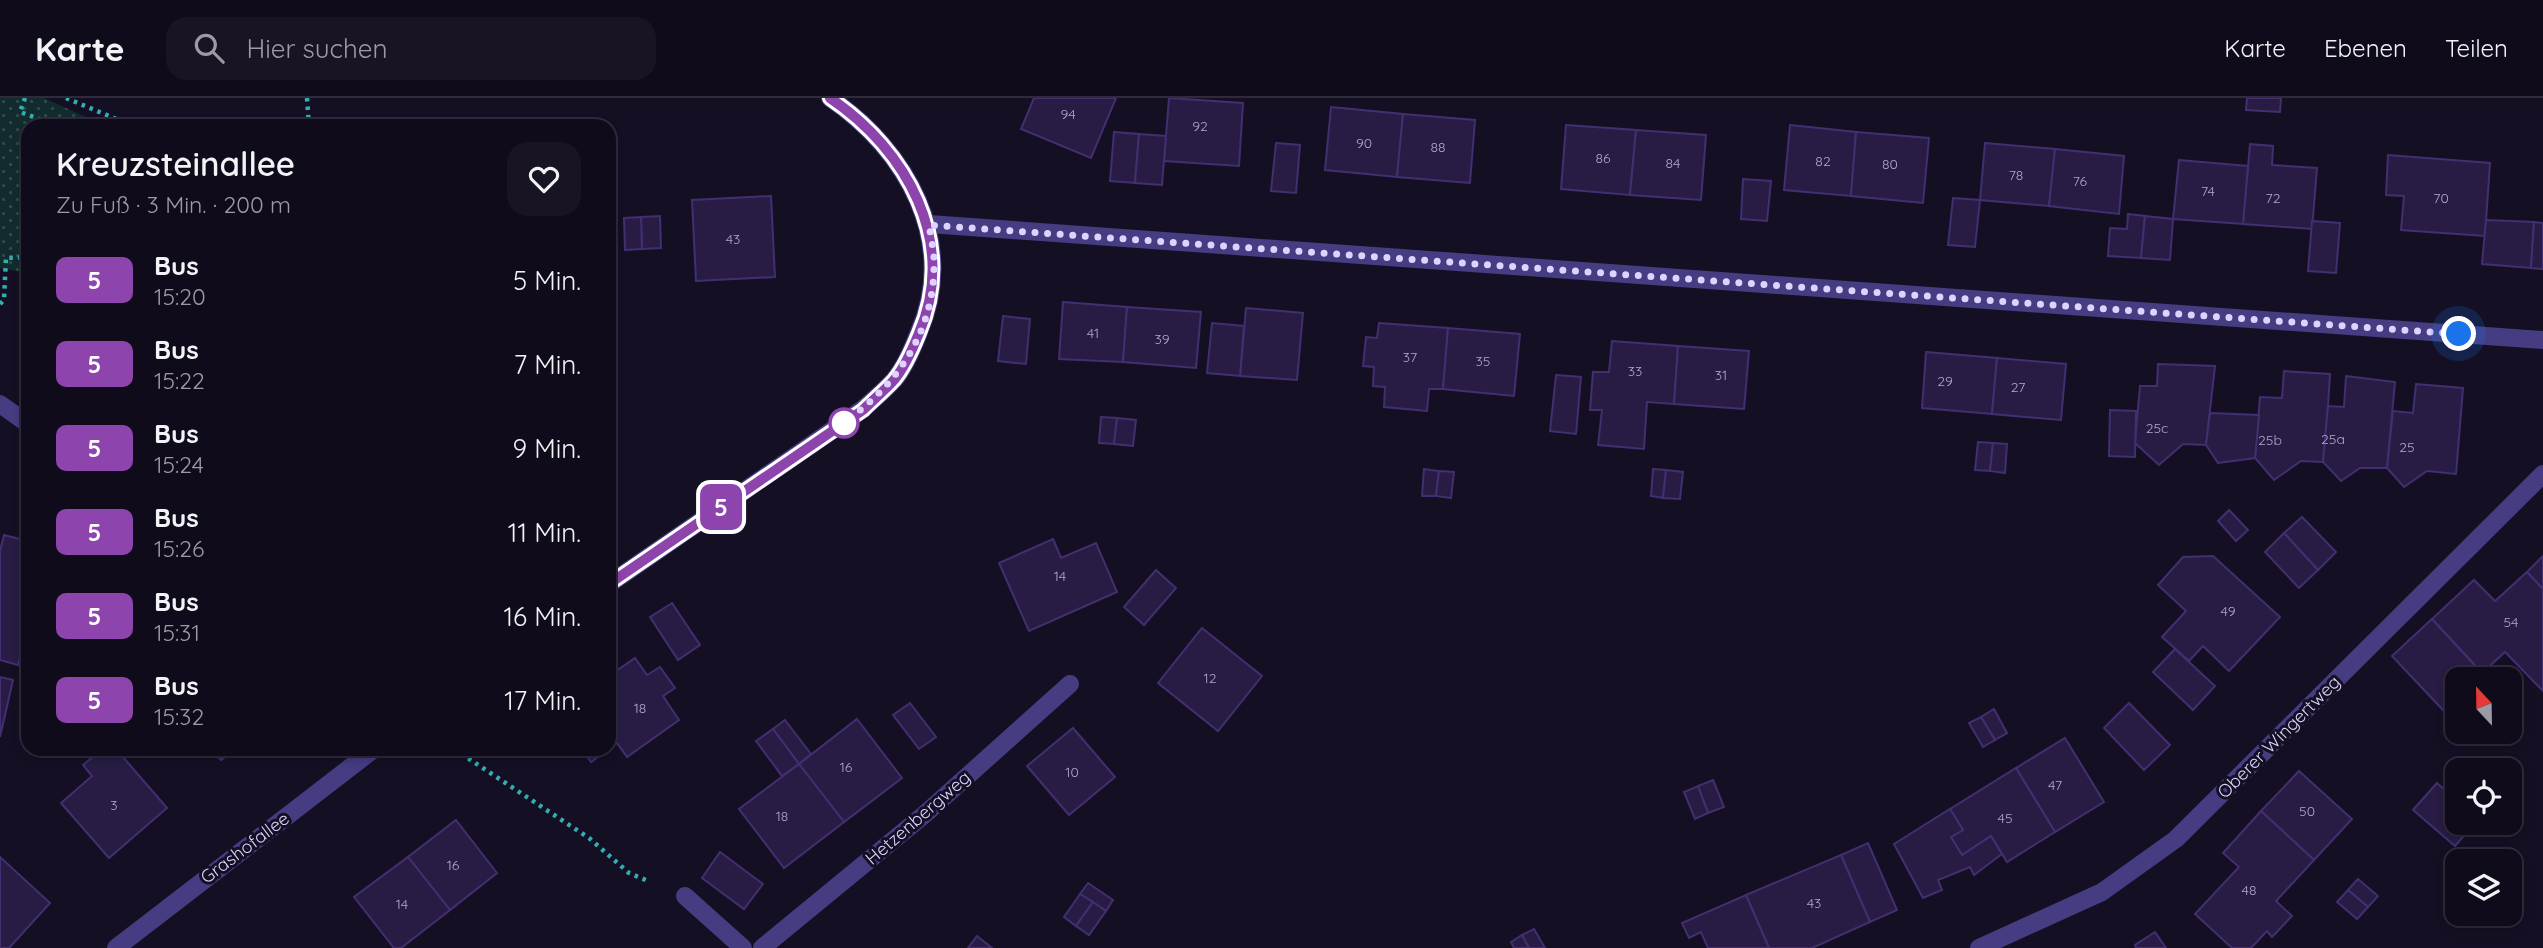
<!DOCTYPE html>
<html lang="de">
<head>
<meta charset="utf-8">
<style>
	body { margin:0; font-family:Quicksand,sans-serif; background:#191424; color:#f1f3f6; height:100vh; display:flex; flex-direction:column; font-size:26px; white-space:nowrap }
	* { box-sizing:border-box; margin:0 }
	p { font-size:23px; color:#9c9ba3 }
	.icon { flex:none; width:38px; height:38px; fill:none; stroke:currentColor; stroke-width:2; stroke-linecap:round; stroke-linejoin:round }
	.map { position:relative; flex:1; overflow:hidden }
	.drawer { position:absolute; left:21px; top:21px; width:595px; height:637px; display:flex; flex-direction:column; background:#100b1b; border-radius:21px; box-shadow:0 4px 10px #0003,0 0 0 2px #302b3a }
	.drawer>* { flex:none }
	.badge { padding:0 14px; border-radius:10px; font-size:24px; line-height:46px }
	.needle { width:46px; rotate:338deg }
	.buttons { position:absolute; left:2445px; top:569px; display:grid; gap:14px }
	.buttons a { display:grid; place-items:center; width:77px; height:77px; border-radius:14px; background:#100b1b; box-shadow:0 4px 10px #0003,0 0 0 2px #302b3a; font-size:35px }
	.you { position:absolute; width:35px; height:35px; margin:-18px; border:5px solid #fff; border-radius:50%; background:#1a73e8; box-shadow:0 0 0 10px #1a73e833 }
	.map>.badge { position:absolute; translate:-50% -50%; box-shadow:0 0 0 4px #fff }
	.round { display:grid; place-items:center; flex:none; width:74px; height:74px; border-radius:21px; background:#191424 }
	.headline { display:flex; align-items:center; justify-content:space-between; height:119px; padding:0 35px }
	h1 { font-size:33px; font-weight:600; line-height:52px }
	ul { padding:0; list-style:none }
	li { display:flex; align-items:center; gap:21px; height:84px; padding:0 35px }
	li div { flex:1 }
	li b { display:block; font-size:26px }
	li em { font-style:normal }
	li .badge { min-width:77px; font-weight:700; text-align:center }
	header { display:flex; align-items:center; gap:42px; box-sizing:border-box; height:98px; padding:0 35px; background:#100b1b; border-bottom:2px solid #302b3a }
	header strong { font-size:33px }
	nav { display:flex; gap:38px; margin-inline-start:auto; font-size:24px }
	.search { width:490px; height:63px; background:#191424; display:flex; align-items:center; gap:18px; box-sizing:border-box; padding:0 24px; border-radius:21px; color:#9c9ba3; font-size:26px }
	.map>svg:first-child { display:block }
</style>
</head>
<body>
<header>
<strong>Karte</strong>
<div class="search"><svg class="icon" aria-label="search" viewBox="0 0 24 24"><circle cx="10" cy="10" r="6"/><path d="M15 15l6 6"/></svg>Hier suchen</div>
<nav><a>Karte</a><a>Ebenen</a><a>Teilen</a></nav>
</header>
<div class="map">
<svg width="2543" height="850" viewBox="0 0 2543 850">
	<defs>
		<pattern id="park-dots" width="8" height="8" patternUnits="userSpaceOnUse" patternTransform="scale(1.75)"><rect width="8" height="8" fill="#122c2e"/><path d="M2 2h.1M6 6h.1" fill="none" stroke="#344a4d" stroke-width="1.8" stroke-linecap="round"/></pattern>
	</defs>
	<rect width="100%" height="100%" fill="#150f24"/>
	<!-- park -->
	<path fill="url(#park-dots)" d="M0 0H44L97 24 96 28H28V175L0 170Z"/>
	<!-- building -->
	<g fill="#281c44" stroke="#422f70" stroke-width="2">
		<path d="M1034 0H1116L1091 60 1021 31Z"/>
		<path d="M1169 0 1243 5 1239 68 1164 63Z"/>
		<path d="M2247 0H2281L2280 14 2246 12Z"/>
		<path d="M1331 9 1403 16 1397 79 1325 72Z"/>
		<path d="M1403 16 1475 22 1470 85 1397 79Z"/>
		<path d="M1566 27 1636 32 1630 97 1561 91Z"/>
		<path d="M1790 27 1856 34 1851 98 1784 92Z"/>
		<path d="M1636 32 1706 37 1701 102 1630 97Z"/>
		<path d="M1114 34 1139 36 1135 85 1110 83Z"/>
		<path d="M1856 34 1929 40 1923 105 1851 98Z"/>
		<path d="M1139 36 1166 38 1162 87 1135 85Z"/>
		<path d="M1276 45 1300 47 1296 95 1271 93Z"/>
		<path d="M1985 45 2055 51 2049 108 1980 102Z"/>
		<path d="M2250 46 2273 48 2272 67 2317 70 2312 131 2243 126Z"/>
		<path d="M2055 51 2124 58 2119 116 2049 108Z"/>
		<path d="M2388 57 2490 65 2485 138 2401 132 2404 98 2386 97Z"/>
		<path d="M2179 62 2248 68 2243 126 2173 121Z"/>
		<path d="M1743 81 1771 83 1767 123 1741 121Z"/>
		<path d="M771 98 775 179 696 183 692 102Z"/>
		<path d="M1953 100 1980 102 1975 149 1948 147Z"/>
		<path d="M2128 116 2145 118 2141 160 2108 158 2110 130 2127 131Z"/>
		<path d="M660 118 661 150 642 151 641 119Z"/>
		<path d="M2145 118 2173 121 2170 162 2141 160Z"/>
		<path d="M641 119 642 151 625 152 624 120Z"/>
		<path d="M2486 122 2534 124 2531 170 2482 166Z"/>
		<path d="M2312 123 2340 125 2336 175 2308 173Z"/>
		<path d="M2534 124 2543 125V171L2531 170Z"/>
		<path d="M1063 204 1127 209 1123 264 1059 261Z"/>
		<path d="M1127 209 1201 214 1196 270 1123 264Z"/>
		<path d="M1246 210 1303 215 1297 282 1240 278Z"/>
		<path d="M1003 218 1030 221 1026 266 998 263Z"/>
		<path d="M1212 225 1244 228 1240 278 1207 275Z"/>
		<path d="M1379 225 1448 230 1443 291H1429L1427 313 1384 309 1385 289 1373 288 1374 269 1363 268 1366 239 1377 240Z"/>
		<path d="M1448 230 1520 236 1514 298 1443 291Z"/>
		<path d="M1612 243 1678 248 1674 306 1647 304 1644 351 1598 347 1602 312H1590L1593 274H1609Z"/>
		<path d="M1678 248 1749 253 1744 311 1674 306Z"/>
		<path d="M1926 254 1997 260 1992 316 1922 310Z"/>
		<path d="M1997 260 2066 266 2061 322 1992 316Z"/>
		<path d="M2158 266 2215 268 2206 347 2183 346 2159 367 2135 345 2140 288H2157Z"/>
		<path d="M2284 273 2330 276 2328 308 2323 364 2301 363 2274 382 2255 360 2260 299 2282 300Z"/>
		<path d="M1556 277 1581 279 1576 336 1550 333Z"/>
		<path d="M2346 278 2395 284 2387 370H2360L2341 383 2323 364 2328 308 2344 309Z"/>
		<path d="M2416 286 2463 290 2456 376 2427 373 2404 389 2387 370 2393 313 2413 315Z"/>
		<path d="M2110 312 2136 313 2135 359 2109 358Z"/>
		<path d="M2210 315 2259 317 2255 360 2218 365 2206 347Z"/>
		<path d="M1101 319 1117 320 1114 346 1099 345Z"/>
		<path d="M1117 320 1136 322 1133 348 1114 346Z"/>
		<path d="M1978 344 1993 345 1990 373 1975 372Z"/>
		<path d="M1993 345 2007 346 2005 375 1990 373Z"/>
		<path d="M1424 371 1439 373 1436 398H1422Z"/>
		<path d="M1653 371 1666 372 1663 400 1651 398Z"/>
		<path d="M1666 372 1683 374 1680 401 1663 400Z"/>
		<path d="M1439 373 1454 374 1451 400 1436 398Z"/>
		<path d="M2229 412 2248 432 2236 443 2218 423Z"/>
		<path d="M2302 419 2336 454 2318 472 2284 435Z"/>
		<path d="M2284 435 2318 472 2299 490 2265 454Z"/>
		<path d="M4 437 28 443V528L18 567 0 562V453Z"/>
		<path d="M1053 441 1061 460 1096 445 1117 494 1029 533 999 465Z"/>
		<path d="M2213 458 2280 519 2229 573 2203 548 2189 563 2162 539 2186 513 2158 487 2183 459Z"/>
		<path d="M2543 458V491L2527 474Z"/>
		<path d="M1156 472 1176 490 1144 527 1124 509Z"/>
		<path d="M2527 474 2543 491V593L2505 554 2482 575 2432 521 2474 482 2495 503Z"/>
		<path d="M672 505 700 547 678 562 650 519Z"/>
		<path d="M2432 521 2482 575 2475 581H2457V599L2443 612 2392 558Z"/>
		<path d="M1202 530 1262 578 1218 633 1158 585Z"/>
		<path d="M2175 551 2215 588 2193 612 2153 574Z"/>
		<path d="M635 560 647 577 660 569 675 590 663 598 679 622 627 659 617 645 609 651V578Z"/>
		<path d="M0 579 13 582 0 639Z"/>
		<path d="M910 605 936 639 919 651 893 617Z"/>
		<path d="M2129 605 2170 647 2144 672 2104 630Z"/>
		<path d="M1994 611 2007 635 1995 642 1981 619Z"/>
		<path d="M1981 619 1995 642 1983 649 1969 625Z"/>
		<path d="M857 621 902 680 844 724 799 666Z"/>
		<path d="M785 622 811 656 799 666 773 631Z"/>
		<path d="M1073 630 1115 679 1069 717 1027 668Z"/>
		<path d="M773 631 799 666 782 678 756 643Z"/>
		<path d="M2065 640 2104 704 2055 734 2016 670Z"/>
		<path d="M102 651H116L167 710 109 760 61 705 92 678 83 667Z"/>
		<path d="M212 651H235L221 662Z"/>
		<path d="M582 651H609L591 664Z"/>
		<path d="M799 666 844 724 784 770 739 711Z"/>
		<path d="M2016 670 2055 734 2007 764 1991 738 1962 757 1951 739 1963 732 1950 711Z"/>
		<path d="M2299 673 2352 721 2314 762 2261 713Z"/>
		<path d="M1713 682 1724 709 1708 715 1698 688Z"/>
		<path d="M2437 685 2457 703V724H2476L2455 748 2413 712Z"/>
		<path d="M1698 688 1708 715 1695 721 1684 694Z"/>
		<path d="M1950 711 1963 732 1951 739 1962 757 1991 738 2002 756 1974 777 1970 769 1938 782 1942 792 1923 800 1894 746Z"/>
		<path d="M2261 713 2314 762 2276 803 2292 818 2272 839 2267 833 2251 850H2232L2195 816 2239 769 2223 755Z"/>
		<path d="M456 722 497 775 450 812 408 759Z"/>
		<path d="M1868 745 1897 812 1870 824 1841 757Z"/>
		<path d="M720 754 763 786 744 811 702 780Z"/>
		<path d="M1841 757 1870 824 1812 850H1769L1746 797Z"/>
		<path d="M0 759 50 805 9 850H0Z"/>
		<path d="M408 759 450 812 401 850H394L354 799Z"/>
		<path d="M2358 781 2378 798 2368 809 2348 792Z"/>
		<path d="M1088 785 1113 802 1106 813 1080 796Z"/>
		<path d="M2348 792 2368 809 2357 821 2337 804Z"/>
		<path d="M1080 796 1093 804 1076 828 1064 819Z"/>
		<path d="M1746 797 1769 850H1708L1701 834 1689 840 1682 825Z"/>
		<path d="M1093 804 1106 813 1089 837 1076 828Z"/>
		<path d="M1534 831 1545 850H1529L1522 837Z"/>
		<path d="M2155 834 2166 850H2136L2135 847Z"/>
		<path d="M1522 837 1529 850H1514L1511 844Z"/>
		<path d="M977 838 992 850H968Z"/>
	</g>
	<g fill="none" stroke-linecap="round" stroke-linejoin="round">
		<!-- path -->
		<g stroke="#33aeb3" stroke-width="4.5" stroke-dasharray="3.5 5" stroke-linecap="butt">
			<path d="M25 0 20 14 58 28"/>
			<path d="M66 0 133 28"/>
			<path d="M307 0 309 28"/>
			<path d="M0 206 4 202 6 160 27 159 28 132"/>
			<path d="M454 651 589 740 629 775 648 783"/>
		</g>
		<!-- minor -->
		<g stroke="#453c82" stroke-width="18">
			<path d="M929 126 2543 242"/>
			<path d="M0 306 28 326"/>
			<path d="M685 798 743 850"/>
			<path d="M762 850 925 716 1070 586"/>
			<path d="M1979 850 2102 794 2176 741 2543 376"/>
		</g>
		<!-- tertiary -->
		<g stroke="#453c82" stroke-width="18">
			<path d="M609 486 863 311C873 302 885 292 894 282 905 269 913 250 919 234 958 144 907 52 830 0"/>
			<path d="M116 850 374 651"/>
		</g>
	</g>
	<g fill="none" stroke-linecap="round" stroke-linejoin="round">
		<defs>
			<path id="line" d="M609 486 863 312C873 302 885 292 894 282 905 269 913 250 919 235 958 144 907 52 830 0"/>
		</defs>
		<!-- line casing -->
		<use href="#line" stroke="#fff" stroke-width="16"/>
		<!-- line -->
		<use href="#line" stroke="#8e44ad" stroke-width="10"/>
		<!-- walk -->
		<path stroke="#dcd4fe" stroke-width="7" stroke-dasharray="0 12.6" d="M844 325 842 326C895 289 933 237 934 169 935 156 931 140 929 127L2459 236"/>
	</g>
	<!-- markers -->
	<circle fill="#fff" stroke="#8e44ad" stroke-width="3.5" cx="844" cy="325" r="14"/>
	<g text-anchor="middle" stroke-width="6" stroke-linejoin="round" paint-order="stroke">
		<!-- number labels -->
		<g font-size="14" fill="#afa6d0">
			<text x="1068" y="21">94</text>
			<text x="1200" y="33">92</text>
			<text x="1364" y="50">90</text>
			<text x="1438" y="54">88</text>
			<text x="1603" y="65">86</text>
			<text x="1823" y="68">82</text>
			<text x="1673" y="70">84</text>
			<text x="1890" y="71">80</text>
			<text x="2016" y="82">78</text>
			<text x="2080" y="88">76</text>
			<text x="2208" y="98">74</text>
			<text x="2273" y="105">72</text>
			<text x="2441" y="105">70</text>
			<text x="733" y="146">43</text>
			<text x="1093" y="240">41</text>
			<text x="1162" y="246">39</text>
			<text x="1410" y="264">37</text>
			<text x="1483" y="268">35</text>
			<text x="1635" y="278">33</text>
			<text x="1721" y="282">31</text>
			<text x="1945" y="288">29</text>
			<text x="2018" y="294">27</text>
			<text x="2157" y="335">25c</text>
			<text x="2333" y="346">25a</text>
			<text x="2270" y="347">25b</text>
			<text x="2407" y="354">25</text>
			<text x="1060" y="483">14</text>
			<text x="2228" y="518">49</text>
			<text x="2511" y="529">54</text>
			<text x="1210" y="585">12</text>
			<text x="640" y="615">18</text>
			<text x="846" y="674">16</text>
			<text x="1072" y="679">10</text>
			<text x="2055" y="692">47</text>
			<text x="114" y="712">3</text>
			<text x="2307" y="718">50</text>
			<text x="782" y="723">18</text>
			<text x="2005" y="725">45</text>
			<text x="453" y="772">16</text>
			<text x="2249" y="797">48</text>
			<text x="1814" y="810">43</text>
			<text x="402" y="811">14</text>
		</g>
		<!-- street labels -->
		<g font-size="18" fill="#dcd4fe" stroke="#150f24">
			<text transform="translate(2279 639) rotate(-45)" y="6">Oberer Wingertweg</text>
			<text transform="translate(918 720) rotate(-41)" y="6">Hetzenbergweg</text>
			<text transform="translate(245 750) rotate(-37)" y="6">Grashofallee</text>
		</g>
	</g>
</svg>
<div class="buttons">
<a><svg class="needle" viewBox="-14 -14 28 28"><path d="M0-13l5 13h-10z" fill="#e53935"/><path d="M0 13l5-13h-10z" fill="#9c9ba3"/></svg></a>
<a><svg class="icon" aria-label="locate" viewBox="0 0 24 24"><circle cx="12" cy="12" r="6"/><path d="M12 2v4M12 18v4M2 12h4M18 12h4"/></svg></a>
<a><svg class="icon" aria-label="layers" viewBox="0 0 24 24"><path d="M12 4l9 5-9 5-9-5zM3 14l9 5 9-5"/></svg></a>
</div>
<div class="you" style="left:2459px;top:236px"></div>
<b class="badge" style="left:721px;top:409px;background:#8e44ad;color:#fff">5</b>
<section class="drawer">
<div class="headline"><div><h1>Kreuzsteinallee</h1><p>Zu Fuß · 3 Min. · 200 m</p></div><a class="round"><svg class="icon" aria-label="heart" viewBox="0 0 24 24"><path d="M12 20l-8-8c-3-5 5-10 8-4 3-6 11-1 8 4z"/></svg></a></div>
<ul>
<li><span class="badge" style="background:#8e44ad;color:#fff">5</span><div><b>Bus</b><p>15:20</p></div><em>5 Min.</em></li>
<li><span class="badge" style="background:#8e44ad;color:#fff">5</span><div><b>Bus</b><p>15:22</p></div><em>7 Min.</em></li>
<li><span class="badge" style="background:#8e44ad;color:#fff">5</span><div><b>Bus</b><p>15:24</p></div><em>9 Min.</em></li>
<li><span class="badge" style="background:#8e44ad;color:#fff">5</span><div><b>Bus</b><p>15:26</p></div><em>11 Min.</em></li>
<li><span class="badge" style="background:#8e44ad;color:#fff">5</span><div><b>Bus</b><p>15:31</p></div><em>16 Min.</em></li>
<li><span class="badge" style="background:#8e44ad;color:#fff">5</span><div><b>Bus</b><p>15:32</p></div><em>17 Min.</em></li>
</ul>
</section>
</div>
</body>
</html>
